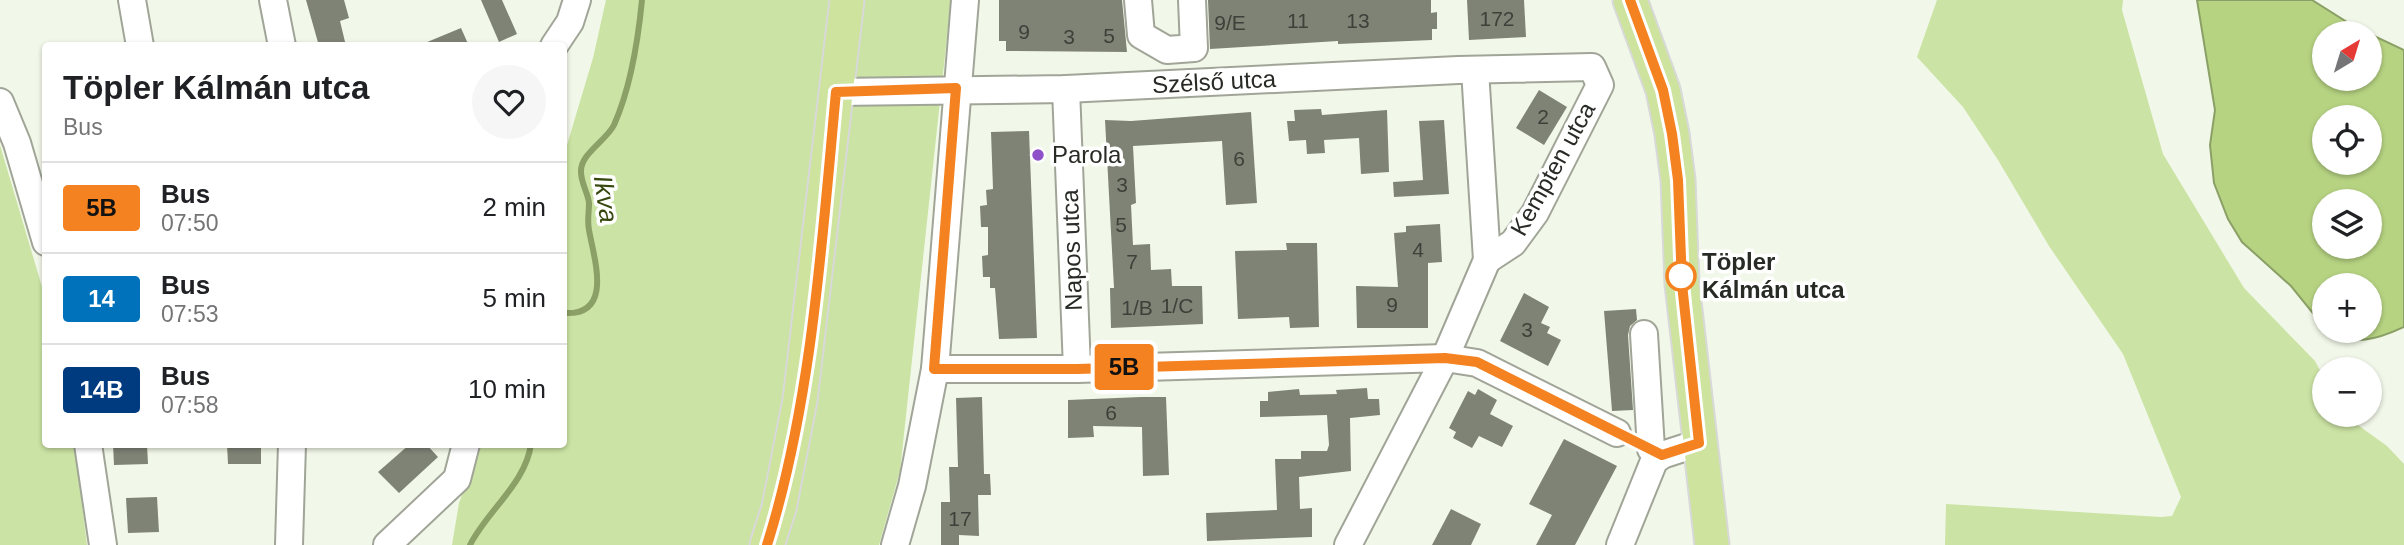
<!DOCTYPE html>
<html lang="en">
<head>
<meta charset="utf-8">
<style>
	body { margin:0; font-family:Arial,sans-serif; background:#f6f6f6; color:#202124; height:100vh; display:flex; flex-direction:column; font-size:26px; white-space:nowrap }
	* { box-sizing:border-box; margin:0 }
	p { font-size:23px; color:#757577 }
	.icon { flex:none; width:38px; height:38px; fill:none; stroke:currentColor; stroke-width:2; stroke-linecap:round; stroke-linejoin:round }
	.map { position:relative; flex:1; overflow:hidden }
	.sheet { position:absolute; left:42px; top:42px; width:525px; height:406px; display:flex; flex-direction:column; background:#fff; border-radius:7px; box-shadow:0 2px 5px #0004 }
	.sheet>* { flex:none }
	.badge { padding:0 14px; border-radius:5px; font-size:24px; line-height:46px }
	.needle { width:46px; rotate:38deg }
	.fabs { position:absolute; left:2312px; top:21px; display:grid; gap:14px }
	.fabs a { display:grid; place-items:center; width:70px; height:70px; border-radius:50%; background:#fff; box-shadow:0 2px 5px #0004; font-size:35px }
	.map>.badge { position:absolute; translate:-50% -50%; box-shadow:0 0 0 4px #fff }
	.round { display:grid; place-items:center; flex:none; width:74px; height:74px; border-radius:37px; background:#f6f6f6 }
	.summary { display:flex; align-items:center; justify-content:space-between; height:119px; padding:0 21px }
	h1 { font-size:33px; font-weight:700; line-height:52px }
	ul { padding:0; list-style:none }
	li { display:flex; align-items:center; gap:21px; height:91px; padding:0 21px; border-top:2px solid #e0e0e0 }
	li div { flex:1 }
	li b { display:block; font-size:26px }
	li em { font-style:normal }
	li .badge { min-width:77px; font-weight:700; text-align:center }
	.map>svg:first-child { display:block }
</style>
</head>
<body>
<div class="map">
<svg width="2404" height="545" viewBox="0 0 2404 545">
	<rect width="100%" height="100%" fill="#f2f8e9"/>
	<!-- green -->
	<g fill="#cbe3a4">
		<path d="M606 0H951L900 471 879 545H452L459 503 481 445 564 444V155L593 58Z"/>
		<path d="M1937 0H2123L2122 10 2163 154 2244 288 2315 361 2324 378V415H2344L2387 446 2404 464V545H1945L1946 504 2161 517 2172 516 2181 497 2123 354 2049 246 1998 160 1963 107 1917 57Z"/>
		<path d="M0 145 45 297 46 444 75 445 87 545H0Z"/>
	</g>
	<!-- water -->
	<path fill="#b6d382" stroke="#8ba066" stroke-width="2" fill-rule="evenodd" d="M2197 0H2312L2355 27 2404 50V327C2376 340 2355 346 2328 331H2370V285H2324V327L2291 286 2242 242 2228 219 2214 183 2210 145 2215 110ZM2324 33H2370V79H2324ZM2324 117H2370V163H2324ZM2324 201H2370V247H2324Z"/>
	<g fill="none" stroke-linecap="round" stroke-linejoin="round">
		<!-- stream -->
		<g stroke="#8ba066" stroke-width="6">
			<path d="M564 313C614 316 594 259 589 230 587 220 589 213 589 203 588 193 581 183 581 172 580 154 606 141 614 125 631 87 638 41 642 0"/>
			<path d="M470 545C487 511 526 483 531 444"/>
		</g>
	</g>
	<!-- building -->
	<g fill="#7e8376">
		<path d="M306 0H344L349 18 340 21 346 46H319Z"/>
		<path d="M481 0H502L517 34 499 42Z"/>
		<path d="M999 0H1122L1127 52 1006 51V41H999Z"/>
		<path d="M1208 0H1431V13L1437 12V29H1432V40L1338 44V41L1210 49Z"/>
		<path d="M1467 0H1524L1526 37 1469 40Z"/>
		<path d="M461 28 469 46H420V45Z"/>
		<path d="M1539 90 1567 107 1544 145 1516 128Z"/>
		<path d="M1321 109 1322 115 1387 110 1389 172 1361 174 1359 138 1324 140 1325 153 1307 154 1306 140 1289 141 1287 121H1295L1294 110Z"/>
		<path d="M1251 112 1257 203 1226 205 1222 141 1133 146 1136 203 1131 205 1133 245 1150 244 1151 270 1171 269 1172 286H1202L1203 324 1111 328 1110 288H1114L1105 120 1131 121Z"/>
		<path d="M1444 120 1449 194 1394 197 1393 182 1423 180 1419 121Z"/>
		<path d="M1029 131 1037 338 999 339 995 288H990V277H983L982 256 988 255V227H981L980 206 987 205 986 190 993 189 991 132Z"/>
		<path d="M1440 224 1442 262 1428 263V328H1357L1356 286 1398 287 1394 233 1406 232V226Z"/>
		<path d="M1286 243H1317L1319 327 1290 328 1289 317 1238 319 1235 251 1287 250Z"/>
		<path d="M1524 293 1549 307 1541 323 1550 327 1547 333 1561 340 1548 366 1500 341Z"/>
		<path d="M1636 309 1637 320 1630 326 1628 335 1633 410 1612 411 1604 311Z"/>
		<path d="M1367 388 1368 399H1379L1380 415 1350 418 1351 471 1299 477 1300 509 1312 508V537L1207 541 1206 513 1277 510 1275 459H1301V451H1327L1329 445 1327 415 1260 417V401H1268V392L1299 389 1300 395 1337 394 1336 390Z"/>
		<path d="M1478 389 1497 400 1490 414 1513 426 1502 447 1479 436 1472 448 1453 438 1456 432 1449 428 1468 391 1475 395Z"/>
		<path d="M982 397 984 474H990L991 495H978L979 536 959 535V545H941V502H950L949 467H958L956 398Z"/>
		<path d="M1141 397H1166L1169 475 1143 476 1142 427 1093 426 1094 437 1068 438V400Z"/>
		<path d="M1564 439 1617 466 1575 545H1536L1552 515 1529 504Z"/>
		<path d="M113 444H147L148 464 114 465Z"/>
		<path d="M227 444H261V464H228Z"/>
		<path d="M410 444H426L438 457 399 493 378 472Z"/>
		<path d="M157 497 159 532 128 533 126 498Z"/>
		<path d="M1451 509 1481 524 1471 545H1432Z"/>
	</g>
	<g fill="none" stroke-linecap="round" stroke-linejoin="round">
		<defs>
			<g id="minor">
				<path d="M132 0 140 46"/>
				<path d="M273 0 282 46"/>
				<path d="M1138 0 1141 35 1167 50 1194 48 1192 0"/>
				<path d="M554 46 570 22 577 0"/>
				<path d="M1066 89 1077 369"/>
				<path d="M836 92 1066 89 1458 70 1592 67 1600 85 1535 213 1513 243 1487 260"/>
				<path d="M0 102 17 143 46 242"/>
				<path d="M1644 334 1651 449 1662 455"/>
				<path d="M935 369H1077L1445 358 1477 363 1617 433"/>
				<path d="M88 444 103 545"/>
				<path d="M289 545 292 444"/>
				<path d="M387 545 457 479 466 444"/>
				<path d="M895 545 912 486 935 369 965 0"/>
				<path d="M1348 545 1445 358 1487 260 1475 70"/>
				<path d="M1620 545 1654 461 1662 455 1699 443"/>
			</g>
			<g id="major">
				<path d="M1630 0 1663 90 1672 134 1678 180 1682 284 1712 545"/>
				<path d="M767 545 779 508 800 400 847 0"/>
			</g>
		</defs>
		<!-- minor casing -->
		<use href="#minor" stroke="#a0a598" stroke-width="30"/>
		<!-- major casing -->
		<use href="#major" stroke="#d8d9d8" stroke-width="37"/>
		<!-- minor -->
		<use href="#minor" stroke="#fff" stroke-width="26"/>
		<!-- major -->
		<use href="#major" stroke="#cde39e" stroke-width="33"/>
	</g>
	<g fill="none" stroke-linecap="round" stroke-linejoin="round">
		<defs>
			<path id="line" d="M767 545C812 402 822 240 836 92L956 88 934 369H1077L1445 358 1477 362 1662 455 1699 443 1682 284 1678 180 1672 134 1663 90 1630 0"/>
		</defs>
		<!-- line casing -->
		<use href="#line" stroke="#fff" stroke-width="16"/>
		<!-- line -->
		<use href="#line" stroke="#f58220" stroke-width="10"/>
	</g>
	<!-- markers -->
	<circle fill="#8e51c7" stroke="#fff" stroke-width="2.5" cx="1038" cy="155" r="7"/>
	<circle fill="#fff" stroke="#f58220" stroke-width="3.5" cx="1681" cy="276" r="14"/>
	<g text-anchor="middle" stroke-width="7" stroke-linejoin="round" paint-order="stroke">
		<!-- number labels -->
		<g font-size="21" fill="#3e4039">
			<text x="1497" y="26">172</text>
			<text x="1298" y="28">11</text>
			<text x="1358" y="28">13</text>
			<text x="1230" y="30">9/E</text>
			<text x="1024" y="39">9</text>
			<text x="1109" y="43">5</text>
			<text x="1069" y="44">3</text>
			<text x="1543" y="124">2</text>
			<text x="1239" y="166">6</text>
			<text x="1122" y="192">3</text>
			<text x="1121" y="232">5</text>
			<text x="1418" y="257">4</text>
			<text x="1132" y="269">7</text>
			<text x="1392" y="312">9</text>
			<text x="1177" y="313">1/C</text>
			<text x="1137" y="315">1/B</text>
			<text x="1527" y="337">3</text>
			<text x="1111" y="420">6</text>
			<text x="960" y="526">17</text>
		</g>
		<!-- street labels -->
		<g font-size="24" fill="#282a25" stroke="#fff">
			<text transform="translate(1214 82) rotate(-3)" y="8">Szélső utca</text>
			<text transform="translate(1553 169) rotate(-61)" y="8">Kempten utca</text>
			<text transform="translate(1072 250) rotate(-92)" y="8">Napos utca</text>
		</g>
		<!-- poi labels -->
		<g font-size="24" fill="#282a25" stroke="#fff" text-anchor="start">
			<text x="1052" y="163">Parola</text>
		</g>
		<!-- stop labels -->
		<g font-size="24" font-weight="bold" fill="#282a25" stroke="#fff" text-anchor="start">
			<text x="1702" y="270">Töpler<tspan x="1702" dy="28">Kálmán utca</tspan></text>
		</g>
		<!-- water labels -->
		<g font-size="26" font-style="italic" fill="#37480e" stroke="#fff">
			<text transform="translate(606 199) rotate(82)" y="9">Ikva</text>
		</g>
	</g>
</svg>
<div class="fabs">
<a><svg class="needle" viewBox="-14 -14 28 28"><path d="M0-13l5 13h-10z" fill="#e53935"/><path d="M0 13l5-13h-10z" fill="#757577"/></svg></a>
<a><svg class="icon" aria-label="locate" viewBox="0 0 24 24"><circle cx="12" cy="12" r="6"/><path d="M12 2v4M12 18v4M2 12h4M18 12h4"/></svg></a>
<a><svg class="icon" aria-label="layers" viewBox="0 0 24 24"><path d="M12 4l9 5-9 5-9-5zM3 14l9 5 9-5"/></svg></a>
<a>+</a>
<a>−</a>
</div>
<b class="badge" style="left:1124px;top:367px;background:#f58220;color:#111">5B</b>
<section class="sheet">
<div class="summary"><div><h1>Töpler Kálmán utca</h1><p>Bus</p></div><a class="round"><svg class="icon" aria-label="heart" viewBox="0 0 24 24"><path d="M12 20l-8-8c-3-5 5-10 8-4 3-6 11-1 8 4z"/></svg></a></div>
<ul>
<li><span class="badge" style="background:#f58220;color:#111">5B</span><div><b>Bus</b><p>07:50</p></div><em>2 min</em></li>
<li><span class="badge" style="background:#0072bc;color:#fff">14</span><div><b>Bus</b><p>07:53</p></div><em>5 min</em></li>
<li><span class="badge" style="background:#003b80;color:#fff">14B</span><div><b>Bus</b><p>07:58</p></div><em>10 min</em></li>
</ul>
</section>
</div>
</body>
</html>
